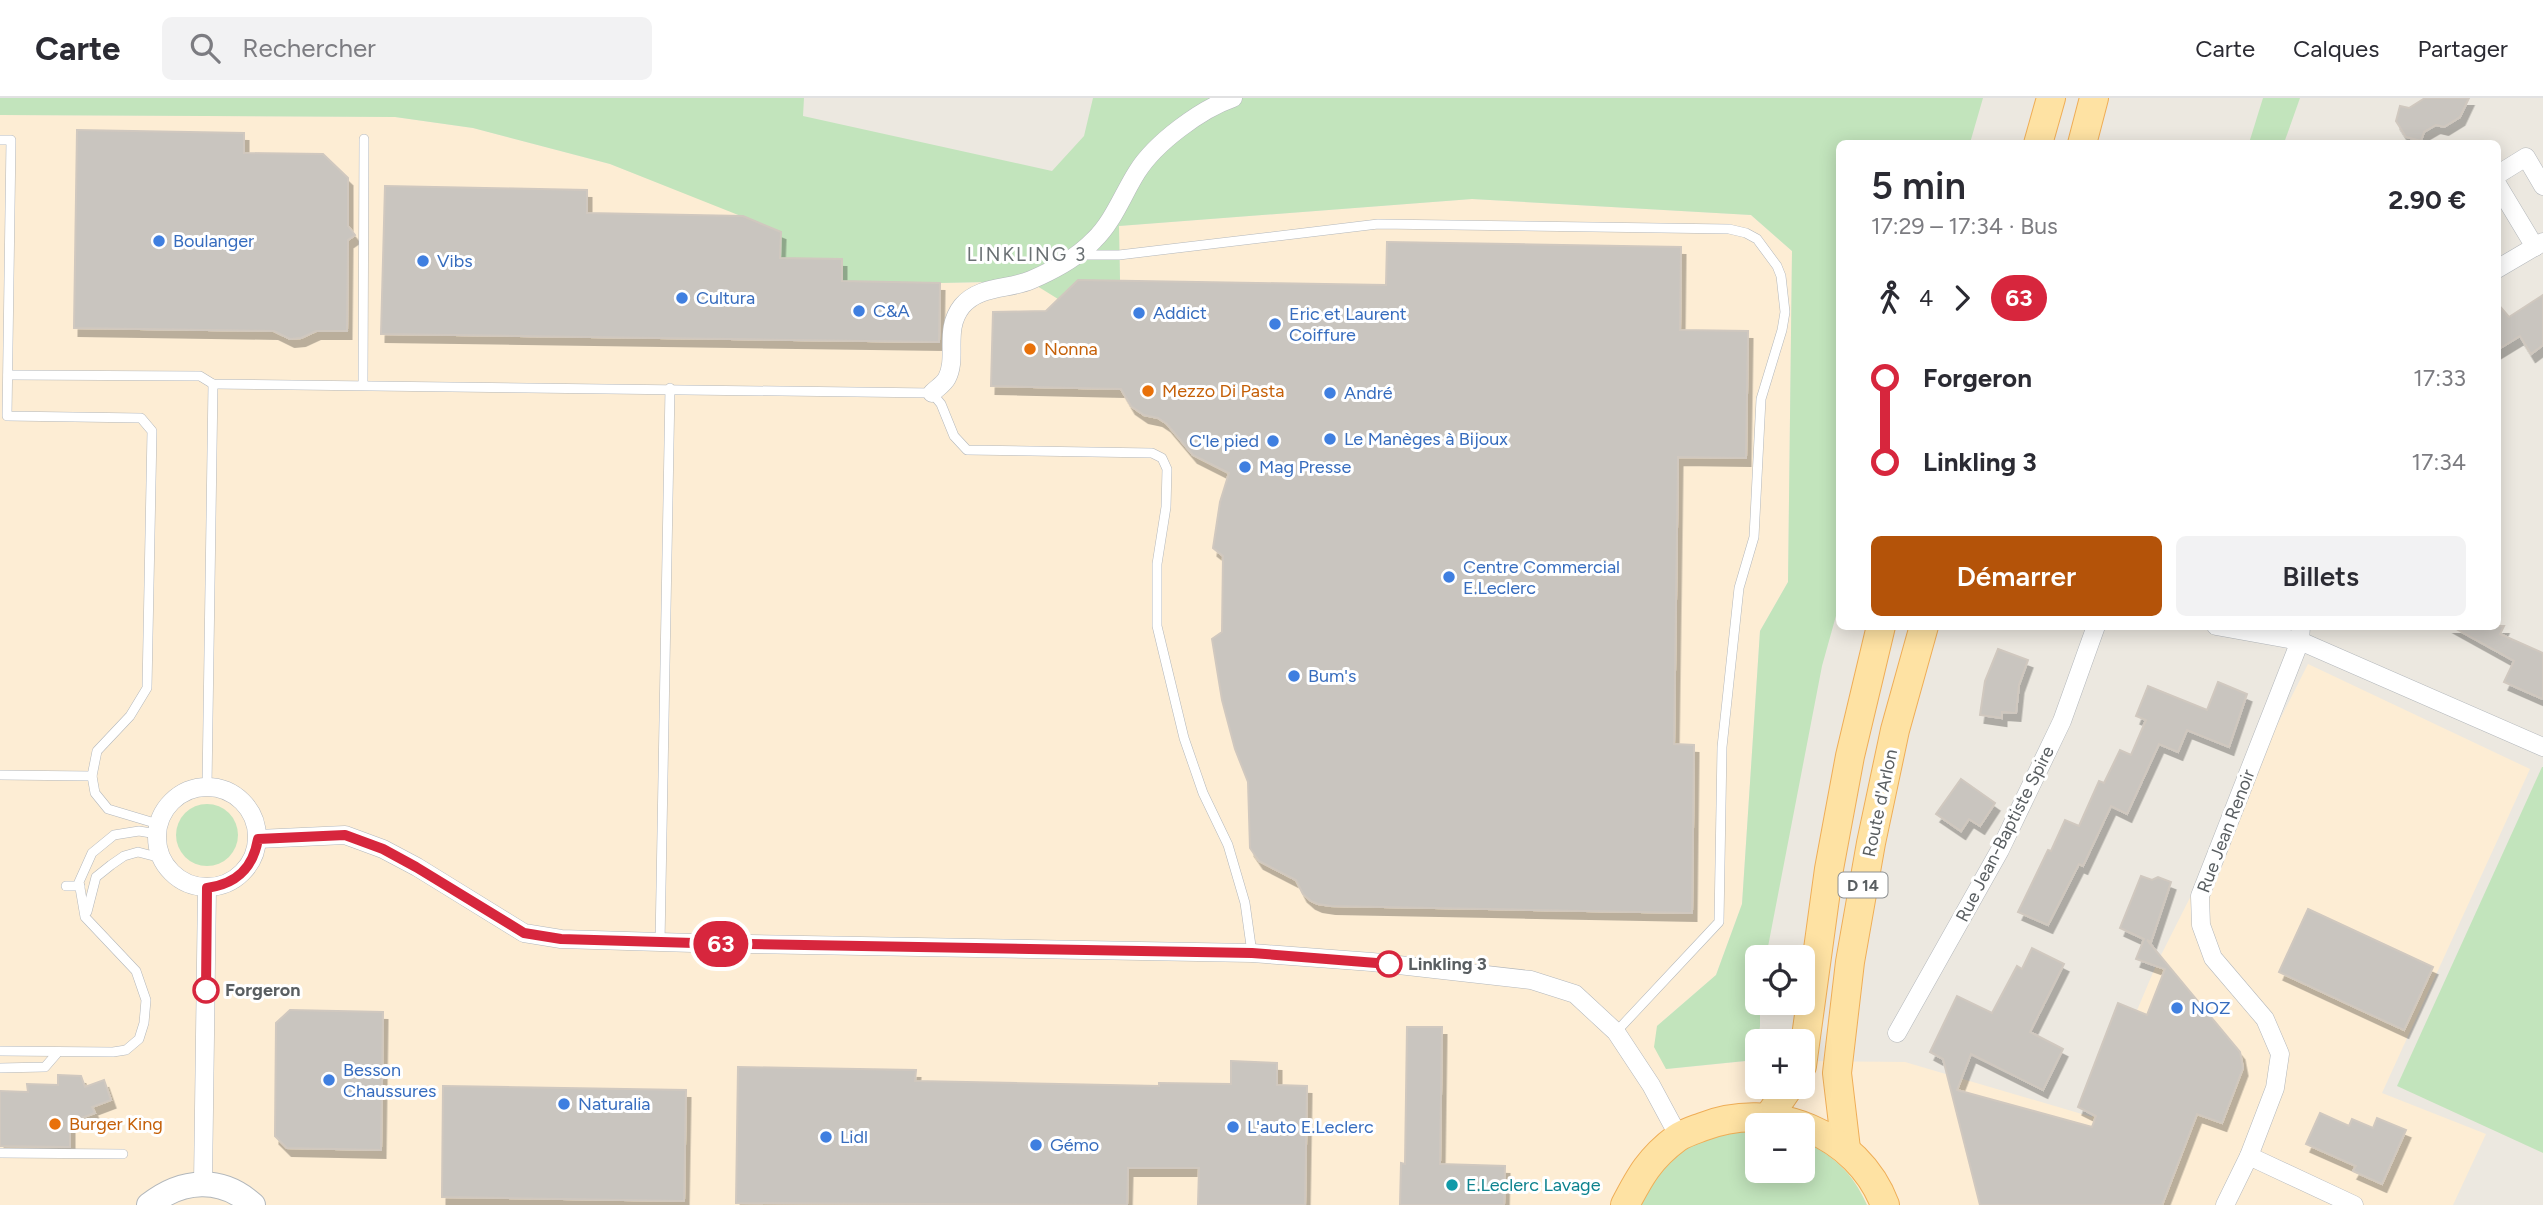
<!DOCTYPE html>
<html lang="fr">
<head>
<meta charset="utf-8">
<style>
	body { margin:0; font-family:Figtree,sans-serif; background:#f2f2f3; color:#2b2b33; height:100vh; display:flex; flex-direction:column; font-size:26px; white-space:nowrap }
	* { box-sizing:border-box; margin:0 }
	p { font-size:23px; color:#7c7c81 }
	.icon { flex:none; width:38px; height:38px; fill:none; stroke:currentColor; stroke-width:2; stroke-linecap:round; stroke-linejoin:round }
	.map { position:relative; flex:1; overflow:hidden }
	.sheet { position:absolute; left:1836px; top:42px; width:665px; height:490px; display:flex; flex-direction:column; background:#fff; border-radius:10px; box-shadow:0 4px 18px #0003 }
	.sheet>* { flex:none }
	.badge { padding:0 14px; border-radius:23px; font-size:24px; line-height:46px }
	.tools { position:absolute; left:1745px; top:847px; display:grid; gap:14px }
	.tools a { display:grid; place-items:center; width:70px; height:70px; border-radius:10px; background:#fff; box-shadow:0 4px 18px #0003; font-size:35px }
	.map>.badge { position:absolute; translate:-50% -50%; box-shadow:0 0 0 4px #fff }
	.legs { display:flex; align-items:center; gap:10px; height:77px; padding:0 35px; font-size:23px }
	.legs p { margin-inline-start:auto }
	.summary { display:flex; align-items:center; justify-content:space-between; height:119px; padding:0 35px }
	h1 { font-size:38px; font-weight:600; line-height:52px }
	.cta { display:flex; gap:14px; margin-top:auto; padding:14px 35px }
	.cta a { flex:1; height:80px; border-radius:10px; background:#b45309; color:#fff; font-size:28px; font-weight:600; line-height:80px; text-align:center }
	.cta a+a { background:#f2f2f3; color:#2b2b33 }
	ul { padding:0 35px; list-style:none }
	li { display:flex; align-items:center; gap:24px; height:84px; font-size:26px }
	li i { display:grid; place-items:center; width:10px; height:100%; margin:0 9px; background:currentColor }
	li i::after { content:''; width:18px; height:18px; margin:-9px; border:5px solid; border-radius:50%; background:#fff }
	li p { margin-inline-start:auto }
	li:first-child i { background:linear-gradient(#0000 50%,currentColor 0) }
	li:last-child i { background:linear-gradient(currentColor 50%,#0000 0) }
	header { display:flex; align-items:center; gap:42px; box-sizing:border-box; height:98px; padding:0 35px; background:#fff; border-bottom:2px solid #e1e1e2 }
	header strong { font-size:33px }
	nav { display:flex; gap:38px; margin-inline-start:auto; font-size:24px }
	.search { width:490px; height:63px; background:#f2f2f3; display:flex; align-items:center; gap:18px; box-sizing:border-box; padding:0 24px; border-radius:10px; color:#7c7c81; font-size:26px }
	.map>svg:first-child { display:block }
</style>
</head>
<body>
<header>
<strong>Carte</strong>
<div class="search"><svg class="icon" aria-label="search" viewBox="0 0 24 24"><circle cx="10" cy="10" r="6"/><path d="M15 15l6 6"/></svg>Rechercher</div>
<nav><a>Carte</a><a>Calques</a><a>Partager</a></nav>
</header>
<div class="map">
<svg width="2543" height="1107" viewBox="0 0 2543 1107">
	<defs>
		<filter id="shadow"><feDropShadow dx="4.5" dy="8" stdDeviation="0" flood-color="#0004"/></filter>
	</defs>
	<rect width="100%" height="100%" fill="#ece8e0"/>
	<!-- commercial -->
	<path fill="#fdedd4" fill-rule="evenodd" d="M0 17 395 19 473 30 610 66 743 118 781 134V160L842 161V183L940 185 1120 182 1119 128 1472 101 1751 117 1792 153 1788 484 1760 533 1742 806 1716 877 1657 928 1667 971 1757 962V989H1802L1803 963 1905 964 2092 1019 2157 865 2308 566 2530 671 2382 995 2486 1036 2453 1107H0ZM1757 1027H1802V1073H1757Z"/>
	<!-- green -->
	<g fill="#c2e4bc">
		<path d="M0 0H804L803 18 1052 73 1084 38 1093 0H1983L1970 45 1839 46V507L1822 568 1766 859H1757V905H1760V928L1755 962 1666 971 1654 949 1657 928 1716 877 1742 806 1760 533 1788 484 1792 153 1751 117 1472 101 1119 128 1120 182H1078L1058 201 1029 183 940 185 842 183V161L780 160 781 134 610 66 473 30 395 19 0 17Z"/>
		<path d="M2263 0H2300L2284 45H2249Z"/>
		<path d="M2542 669H2543V1055L2397 988Z"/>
		<circle cx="207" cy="737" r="31"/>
		<path d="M1757 1031V1073H1802L1803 1042C1834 1059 1852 1073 1867 1107H1639C1653 1076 1679 1047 1713 1037 1727 1032 1743 1032 1757 1031Z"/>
	</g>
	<!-- building -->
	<g fill="#c9c5bf" stroke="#d0c8bf" stroke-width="2" filter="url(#shadow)">
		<path d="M2425 0H2469L2460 19 2444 29 2436 27 2424 34 2421 43 2406 39 2396 23 2400 8 2409 10Z"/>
		<path d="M77 32 244 35V55L323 56 348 80V128L355 137 348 142 347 233H316L301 240 290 241 274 233 74 230Z"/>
		<path d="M385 88 587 92V115L743 118 781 134 780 160 842 161V183L940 185 939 244 381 236Z"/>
		<path d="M1387 144 1681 149 1680 232 1748 233 1746 360 1678 359 1674 646 1694 647 1692 815 1331 808 1318 806 1311 803 1303 796 1296 782 1259 763 1250 750 1248 684 1235 651 1222 602 1212 541 1222 534 1223 458 1213 450 1220 404 1229 375 1193 357 1167 326 1158 320 1144 317 1131 308 1121 291 991 288 993 214 1046 213 1078 182 1386 187Z"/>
		<path d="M2543 197V247L2531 256 2520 238 2497 252V205L2509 219Z"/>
		<path d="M2451 528H2504L2500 536 2543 555V601L2504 584 2514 563Z"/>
		<path d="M1998 551 2028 562 2019 587 2016 615 2002 614V620L1980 617 1985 583Z"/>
		<path d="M2218 584 2247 596 2229 649 2187 632 2178 654 2159 646 2127 716 2111 708 2083 768 2079 766 2048 827 2018 814 2048 752 2051 753 2065 722 2079 728 2099 683 2104 685 2120 652 2131 657 2146 622 2136 618 2148 588 2207 612Z"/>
		<path d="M1961 681 1995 705 1980 728 1969 721 1961 733 1936 716Z"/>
		<path d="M2141 778 2152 782 2158 779 2171 784 2151 844 2147 842 2240 954 2243 970 2222 1025 2197 1016 2162 1107H1980L1943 961 1930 954 1957 898 1992 915 2017 868 2022 871 2032 850 2064 866 2030 934 2063 951 2043 992 1971 956 1957 992 2092 1029 2096 1018 2078 1009 2118 905 2147 917 2165 871 2136 861 2144 841 2120 830Z"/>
		<path d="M2308 811 2433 869 2404 932 2279 874Z"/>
		<path d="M290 912 383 914 381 1052 287 1050 275 1038 276 925Z"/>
		<path d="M1407 929H1442L1440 1066 1505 1068 1504 1107H1400L1401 1065 1405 1066Z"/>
		<path d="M1231 963 1277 965V987L1307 988 1305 1107H1198L1199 1070H1128L1127 1107 736 1105 738 969 916 972 915 983 1159 988V985L1231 986Z"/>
		<path d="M58 977 81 978 85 989 104 982 111 1002 92 1009 95 1015 70 1024V1049L0 1048V993L28 994 27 986 58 987Z"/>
		<path d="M443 988 686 992 684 1103 442 1099Z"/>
		<path d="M2320 1015 2349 1028 2352 1021 2373 1030 2377 1020 2406 1032 2382 1086 2353 1073 2356 1068 2306 1046Z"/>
	</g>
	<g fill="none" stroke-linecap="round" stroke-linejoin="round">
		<defs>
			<g id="service">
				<path d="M0 42H11L7 318 141 320 152 333 147 590 130 618 97 653 92 678 95 695 108 711 158 726"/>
				<path d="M1079 157H1119L1378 126 1729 131 1746 135 1757 141 1777 168 1781 178 1785 214 1782 232 1761 301 1754 439 1739 490 1722 649 1719 824 1616 934"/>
				<path d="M8 277 200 278 213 286 932 295 941 306 954 338 967 352 1152 355 1162 360 1167 371 1166 409 1157 466V528L1184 640 1203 695 1228 747 1245 805 1252 855"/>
				<path d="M363 287 364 41"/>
				<path d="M0 677 92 678"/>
				<path d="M207 688 213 286"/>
				<path d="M66 788H80"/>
				<path d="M87 814 96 779 111 767 124 758 138 754 161 760"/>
				<path d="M660 845 670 290"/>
				<path d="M0 953 113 954 126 952 139 941 144 925 146 902 136 873 85 819 79 784 92 755 114 737 139 733 157 736"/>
				<path d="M0 970 45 969 58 954"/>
				<path d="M0 1055 123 1056"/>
			</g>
			<g id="minor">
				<path d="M2497 77 2526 59 2543 88"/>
				<path d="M2497 86 2535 149"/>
				<path d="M2497 171 2543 144"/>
				<path d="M932 295C937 290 944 286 947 280 958 259 943 232 962 208 980 187 1008 192 1031 182 1052 173 1078 159 1094 142 1113 124 1123 96 1137 74 1155 45 1201 11 1233 0"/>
				<path d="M2216 528 2300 543 2543 649"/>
				<circle cx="207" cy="739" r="50"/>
				<path d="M258 741 345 737 383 751 417 769 524 835 561 841 693 845 1252 855 1372 864 1531 882 1575 896 1616 934 1651 987 1679 1039"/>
				<path d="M1897 935 2000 752 2062 623 2096 528"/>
				<path d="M2249 1058 2354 1107"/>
				<path d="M203 1085 207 790"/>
				<path d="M2225 1107 2249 1058 2275 990 2280 956 2265 921 2213 860 2201 827 2200 798 2300 543 2301 528"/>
			</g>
			<path id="secondary" d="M149 1107C182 1081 221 1078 253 1107"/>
			<g id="primary">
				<path d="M2038 46 2051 0"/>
				<path d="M2082 46 2094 0"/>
				<path d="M1802 968 1829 771 1850 658 1881 528"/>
				<path d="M1769 1018 1789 989"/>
				<path d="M1846 1051 1837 975 1850 864 1871 745 1895 632 1924 528"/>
				<path d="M1625 1107C1640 1078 1650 1060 1677 1040 1684 1035 1694 1032 1702 1029 1772 1001 1858 1035 1885 1107"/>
			</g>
		</defs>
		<!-- service casing -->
		<use href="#service" stroke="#b3b7bb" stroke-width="10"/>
		<!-- minor casing -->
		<use href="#minor" stroke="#b3b7bb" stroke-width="19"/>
		<!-- secondary casing -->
		<use href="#secondary" stroke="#b2b7bb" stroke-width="26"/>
		<!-- primary casing -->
		<use href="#primary" stroke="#efad56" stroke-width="30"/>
		<!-- service -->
		<use href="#service" stroke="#fff" stroke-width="9"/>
		<!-- minor -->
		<use href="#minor" stroke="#fff" stroke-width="18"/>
		<!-- secondary -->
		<use href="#secondary" stroke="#fff" stroke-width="24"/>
		<!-- primary -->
		<use href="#primary" stroke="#fee2a3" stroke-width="28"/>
	</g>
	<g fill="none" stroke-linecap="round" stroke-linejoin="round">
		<defs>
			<path id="line-1" d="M206 892 207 790C237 786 253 770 258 741L345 737 383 751 416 769 524 835 561 841 694 845 1252 855 1389 866"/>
		</defs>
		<!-- line-1 casing -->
		<use href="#line-1" stroke="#fff" stroke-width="16"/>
		<!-- line-1 -->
		<use href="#line-1" stroke="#d7263d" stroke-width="10"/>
	</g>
	<!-- markers -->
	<g fill="#3f7fe0" stroke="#fff" stroke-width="2.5">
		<circle cx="159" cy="143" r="7"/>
		<circle cx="423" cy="163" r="7"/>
		<circle cx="682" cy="200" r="7"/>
		<circle cx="859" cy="213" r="7"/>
		<circle cx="1139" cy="215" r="7"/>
		<circle cx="1275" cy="226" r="7"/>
		<circle cx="1330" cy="295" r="7"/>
		<circle cx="1330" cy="341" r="7"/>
		<circle cx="1273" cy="343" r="7"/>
		<circle cx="1245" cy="369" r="7"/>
		<circle cx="1449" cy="479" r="7"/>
		<circle cx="1294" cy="578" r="7"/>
		<circle cx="2177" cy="910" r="7"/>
		<circle cx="329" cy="982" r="7"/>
		<circle cx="564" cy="1006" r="7"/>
		<circle cx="1233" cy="1029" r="7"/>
		<circle cx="826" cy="1039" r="7"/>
		<circle cx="1036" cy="1047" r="7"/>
	</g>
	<g fill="#e8710a" stroke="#fff" stroke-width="2.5">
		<circle cx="1030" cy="251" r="7"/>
		<circle cx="1148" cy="293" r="7"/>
		<circle cx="55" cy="1026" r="7"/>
	</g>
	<g fill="#fff" stroke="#d7263d" stroke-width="3.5">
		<circle cx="1389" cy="866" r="12"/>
		<circle cx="206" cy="892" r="12"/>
	</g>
	<circle fill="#0f9aa8" stroke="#fff" stroke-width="2.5" cx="1452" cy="1087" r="7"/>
	<g text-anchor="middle" stroke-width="6" stroke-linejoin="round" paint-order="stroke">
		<!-- shield labels -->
		<rect fill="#fff" stroke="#8b8e90" stroke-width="2" x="1838.5" y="774.5" width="49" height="25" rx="5"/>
		<g font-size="16" font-weight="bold" fill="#595e61">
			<text x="1863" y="793">D 14</text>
		</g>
		<!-- shop labels -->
		<g font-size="18" fill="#366cbe" stroke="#fff" text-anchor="start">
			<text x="173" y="149">Boulanger</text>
			<text x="437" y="169">Vibs</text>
			<text x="696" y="206">Cultura</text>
			<text x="873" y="219">C&amp;A</text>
			<text x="1153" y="221">Addict</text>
			<text x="1289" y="222">Eric et Laurent<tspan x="1289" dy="21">Coiffure</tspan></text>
			<text x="1344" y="301">André</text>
			<text x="1344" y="347">Le Manèges à Bijoux</text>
			<text x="1259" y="349" text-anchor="end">C'le pied</text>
			<text x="1259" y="375">Mag Presse</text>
			<text x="1463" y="475">Centre Commercial<tspan x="1463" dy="21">E.Leclerc</tspan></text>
			<text x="1308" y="584">Bum's</text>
			<text x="2191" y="916">NOZ</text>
			<text x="343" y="978">Besson<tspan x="343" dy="21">Chaussures</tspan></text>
			<text x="578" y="1012">Naturalia</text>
			<text x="1247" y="1035">L'auto E.Leclerc</text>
			<text x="840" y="1045">Lidl</text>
			<text x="1050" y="1053">Gémo</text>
		</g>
		<!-- food labels -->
		<g font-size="18" fill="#c56008" stroke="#fff" text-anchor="start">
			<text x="1044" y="257">Nonna</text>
			<text x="1162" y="299">Mezzo Di Pasta</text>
			<text x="69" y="1032">Burger King</text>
		</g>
		<!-- street labels -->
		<g font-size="18" fill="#595e61" stroke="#fff">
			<text transform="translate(1880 705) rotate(-78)" y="6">Route d'Arlon</text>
			<text transform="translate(2226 733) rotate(-69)" y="6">Rue Jean Renoir</text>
			<text transform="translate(2005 736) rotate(-63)" y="6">Rue Jean-Baptiste Spire</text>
		</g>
		<!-- stop labels -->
		<g font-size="18" font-weight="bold" fill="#595e61" stroke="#fff" text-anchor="start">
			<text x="1408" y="872">Linkling 3</text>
			<text x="225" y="898">Forgeron</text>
		</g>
		<!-- culture labels -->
		<g font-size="18" fill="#0d838f" stroke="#fff" text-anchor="start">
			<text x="1466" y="1093">E.Leclerc Lavage</text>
		</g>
		<!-- neighbourhood labels -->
		<g font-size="19" letter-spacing="2" fill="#6a7073" stroke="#fff">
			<text x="1027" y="163">LINKLING 3</text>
		</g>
	</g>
</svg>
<div class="tools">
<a><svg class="icon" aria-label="locate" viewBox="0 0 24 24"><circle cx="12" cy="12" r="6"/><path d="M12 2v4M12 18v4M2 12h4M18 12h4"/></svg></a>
<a>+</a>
<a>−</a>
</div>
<b class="badge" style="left:721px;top:846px;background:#d7263d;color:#fff">63</b>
<section class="sheet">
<div class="summary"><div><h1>5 min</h1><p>17:29 – 17:34 · Bus</p></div><b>2.90 €</b></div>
<div class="legs"><svg class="icon" aria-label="walk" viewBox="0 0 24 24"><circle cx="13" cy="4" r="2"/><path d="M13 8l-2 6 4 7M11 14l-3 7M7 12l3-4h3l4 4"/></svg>4<svg class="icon" aria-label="forward" viewBox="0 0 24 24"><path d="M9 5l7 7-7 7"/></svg><b class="badge" style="background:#d7263d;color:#fff">63</b></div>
<ul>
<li><i style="color:#d7263d"></i><b>Forgeron</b><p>17:33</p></li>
<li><i style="color:#d7263d"></i><b>Linkling 3</b><p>17:34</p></li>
</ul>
<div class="cta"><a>Démarrer</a><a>Billets</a></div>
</section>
</div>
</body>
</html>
